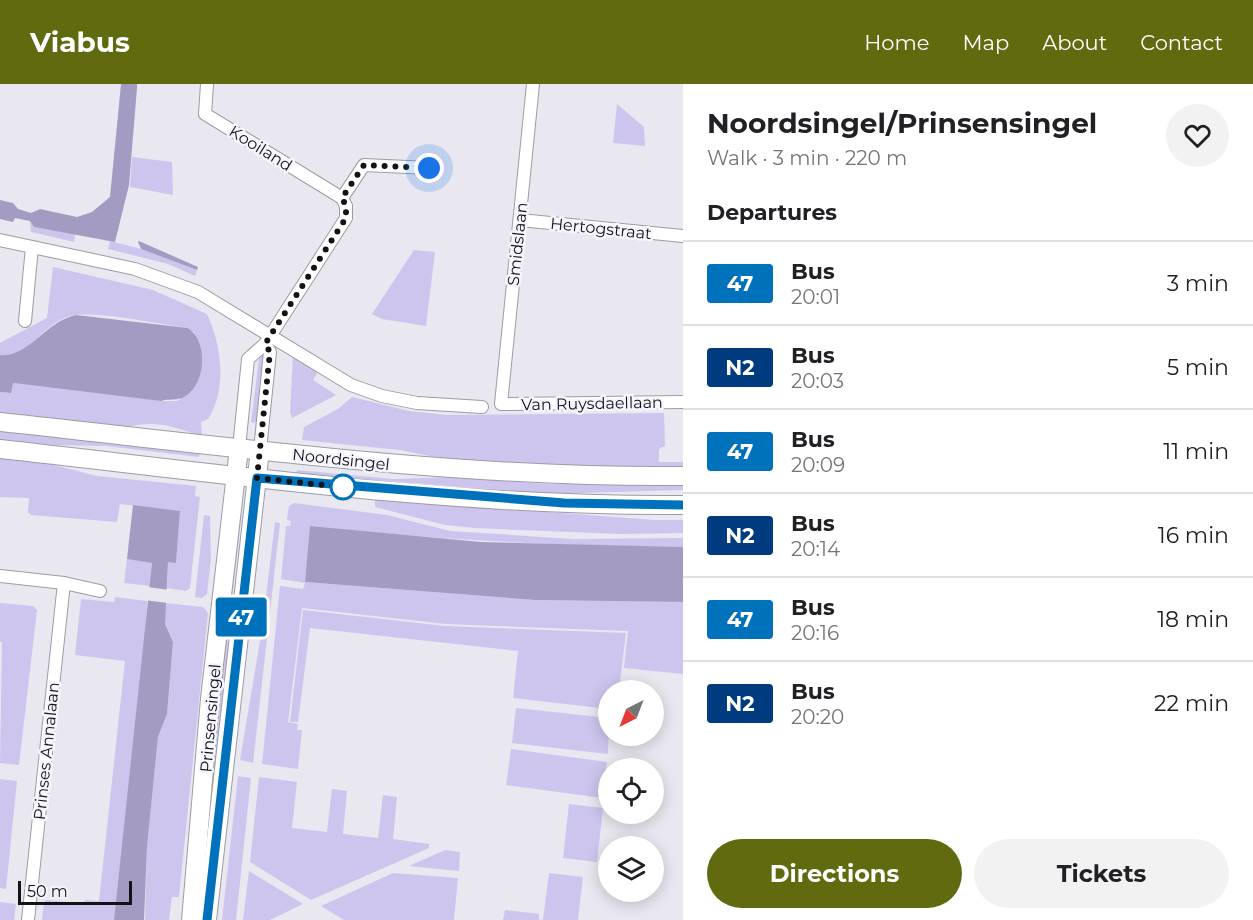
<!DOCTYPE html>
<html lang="en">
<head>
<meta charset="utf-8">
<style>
	body { margin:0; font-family:Montserrat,sans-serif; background:#f2f2f2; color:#202124; height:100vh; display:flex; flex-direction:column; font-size:22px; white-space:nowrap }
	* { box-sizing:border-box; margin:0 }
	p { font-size:20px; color:#757577 }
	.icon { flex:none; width:33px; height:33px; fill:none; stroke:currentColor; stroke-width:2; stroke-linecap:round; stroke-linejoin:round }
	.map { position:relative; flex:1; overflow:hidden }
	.drawer { display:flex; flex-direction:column; background:#fff; width:570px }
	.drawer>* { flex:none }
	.badge { padding:0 12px; border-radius:4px; font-size:21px; line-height:39px }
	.needle { width:39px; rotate:222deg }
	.fabs { position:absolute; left:598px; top:596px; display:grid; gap:12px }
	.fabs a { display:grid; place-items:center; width:66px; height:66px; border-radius:50%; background:#fff; box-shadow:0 3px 15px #0003; font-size:30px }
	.scale { position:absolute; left:18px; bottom:15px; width:114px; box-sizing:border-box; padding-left:6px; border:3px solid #131215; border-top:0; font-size:16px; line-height:21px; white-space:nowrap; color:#131215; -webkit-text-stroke:4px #f6f4fe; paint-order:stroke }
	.you { position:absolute; width:30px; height:30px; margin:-15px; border:4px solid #fff; border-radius:50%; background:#1a73e8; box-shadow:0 0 0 9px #1a73e833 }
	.map>.badge { position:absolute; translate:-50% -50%; box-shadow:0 0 0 3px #fff }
	h2 { padding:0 24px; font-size:22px; line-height:54px }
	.round { display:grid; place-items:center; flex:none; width:63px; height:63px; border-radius:32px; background:#f2f2f2 }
	.summary { display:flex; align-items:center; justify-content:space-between; height:102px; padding:0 24px }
	h1 { font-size:28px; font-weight:700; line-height:45px }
	.cta { display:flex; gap:12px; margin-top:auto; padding:12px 24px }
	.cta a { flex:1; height:69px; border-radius:36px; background:#616a0e; color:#fff; font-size:24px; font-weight:700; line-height:69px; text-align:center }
	.cta a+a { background:#f2f2f2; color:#202124 }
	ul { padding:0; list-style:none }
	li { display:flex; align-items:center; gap:18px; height:84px; padding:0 24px; border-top:2px solid #e0e0e0 }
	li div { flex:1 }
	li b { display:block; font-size:22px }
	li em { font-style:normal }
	li .badge { min-width:66px; font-weight:700; text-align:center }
	header { display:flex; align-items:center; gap:36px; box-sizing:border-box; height:84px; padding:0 30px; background:#616a0e; color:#fff }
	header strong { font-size:28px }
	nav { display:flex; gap:33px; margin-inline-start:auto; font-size:21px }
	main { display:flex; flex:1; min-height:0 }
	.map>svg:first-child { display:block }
</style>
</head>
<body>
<header>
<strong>Viabus</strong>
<nav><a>Home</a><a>Map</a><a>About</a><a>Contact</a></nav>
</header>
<main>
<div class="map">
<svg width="683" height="836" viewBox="0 0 683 836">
	<rect width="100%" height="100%" fill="#e9e7f0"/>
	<!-- green -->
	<g fill="#cec5ee">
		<path d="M617 20 644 43 645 62 613 59Z"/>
		<path d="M132 73 172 78 173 111 130 103Z"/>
		<path d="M30 137 34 143 75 150 74 158 31 148Z"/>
		<path d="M110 157 141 165 197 186 195 192 168 180 108 165Z"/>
		<path d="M414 166 435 168 426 242 382 235 372 230Z"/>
		<path d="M53 183 153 206 207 230C221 260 228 305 208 335L201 338 202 352C178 344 154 335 128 343L0 329V308L9 309 12 299 163 317H177L192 307 195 249 188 244C158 240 104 228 76 231 45 234 31 274 0 271V259L47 234Z"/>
		<path d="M264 267 259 339 251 338 259 275Z"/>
		<path d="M293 271 319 286 313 296 336 311 292 334 290 328Z"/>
		<path d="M352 313 409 327 446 331 664 329 665 362 659 365V378H683V384L501 380 444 375 400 366 302 356 304 343 338 325Z"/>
		<path d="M0 345 200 367 199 373 106 362 45 361 0 356Z"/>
		<path d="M0 373 42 378 97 392 196 402 195 412 200 413 190 504 186 507 167 504 168 478H176L180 427 120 420 117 438 31 431 28 428 29 414 0 413Z"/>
		<path d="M297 386 393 395 456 393 548 400H683V406L546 410 296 390Z"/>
		<path d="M375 415 654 436H683V449L619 450 475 444 445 441 375 423Z"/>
		<path d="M294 419 387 431 450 447 574 455 683 454V463C558 462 435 456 311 442L305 498 535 516 683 518V590L624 584 628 547 446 540 302 524 288 638 298 640 297 646H302L298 685 262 680 280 502 303 505 305 499 281 495 286 442H290L291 437 287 436 289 422Z"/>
		<path d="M204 431 210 432 211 475 207 510 202 514 195 513Z"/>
		<path d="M235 434 241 435 228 549 227 628 216 731 201 787Z"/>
		<path d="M275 438 280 439 253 679 240 676 262 545Z"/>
		<path d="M127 475 152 478 150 502 124 499Z"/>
		<path d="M115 513 147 517 146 552 114 836H42L44 818 47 816 84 820 85 816 99 817 125 577 75 571 81 515 114 518Z"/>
		<path d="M0 519 33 522 37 526 19 681 0 679 2 558H0Z"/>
		<path d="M165 519 203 523 208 529 179 813H172L169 836H145L147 763 158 653 167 630 173 558 165 540Z"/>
		<path d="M303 526 445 542 626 549 619 606H609V625L513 614 518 567 310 544 298 638H290Z"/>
		<path d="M516 624 609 634 608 670 512 659Z"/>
		<path d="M511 665 607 678 602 714 506 701Z"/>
		<path d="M238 692 251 694 236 836H222Z"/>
		<path d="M259 693 297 698 292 744 327 748 332 705 347 707 343 750 378 754 383 711 397 713 393 755 429 760V764L311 816 250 778Z"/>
		<path d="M0 695 17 697 6 805 0 804Z"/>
		<path d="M569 720 603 724 597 778 563 774Z"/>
		<path d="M445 766 460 768 459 787 409 782Z"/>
		<path d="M249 787 303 820 270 836H243Z"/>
		<path d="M393 789 458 794 454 836H344L321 822Z"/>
		<path d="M549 789 583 793 578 836H543Z"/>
		<path d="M0 818 16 820 14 836H0Z"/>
		<path d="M505 826 539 830V836H503Z"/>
	</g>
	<!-- water -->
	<g fill="#a49bc2">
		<path d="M121 0H137V4L129 101 115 158 34 143 30 137 15 134 13 138 0 135V116L13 119 18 125 31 129 40 125 77 133 92 128 110 113Z"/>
		<path d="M138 158 139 157 198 183 197 186 141 165Z"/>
		<path d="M76 231 188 244C208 257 206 298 187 311 178 318 168 314 161 317L13 299 11 309 0 308V271C28 274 46 237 76 231Z"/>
		<path d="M133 421 180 427 176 479 168 478 165 540 173 558 167 630 158 653 147 763 144 836H114L152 479 127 475Z"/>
		<path d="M310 442 481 458 683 463V518L535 516 305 498Z"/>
	</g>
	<!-- pier -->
	<path fill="#e9e7f0" d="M147 503 170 506 168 519 144 516Z"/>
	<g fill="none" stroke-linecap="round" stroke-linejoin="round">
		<defs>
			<g id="minor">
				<path d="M207 0 205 30 342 114 346 122V134L265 260 248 275 239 364"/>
				<path d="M533 0 501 320 683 318"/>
				<path d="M342 114 364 81 429 84"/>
				<path d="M520 136 683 152"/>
				<path d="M0 156 135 185 198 208 351 301 382 312 417 319 482 323"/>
				<path d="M25 237 32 163"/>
				<path d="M260 366 270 268 265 260"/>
				<path d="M0 492 64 499 100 507"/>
				<path d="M28 836 64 499"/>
			</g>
			<g id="secondary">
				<path d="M0 338C227 362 454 394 683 392"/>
				<path d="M0 365C227 390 455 423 683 421"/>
				<path d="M191 836 210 615 239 364"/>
				<path d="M207 836 260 366"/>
			</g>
		</defs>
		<!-- minor casing -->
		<use href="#minor" stroke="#9d9ba3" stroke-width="14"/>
		<!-- secondary casing -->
		<use href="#secondary" stroke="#9d9ba3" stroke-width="20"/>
		<!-- minor -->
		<use href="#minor" stroke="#fff" stroke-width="12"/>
		<!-- secondary -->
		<use href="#secondary" stroke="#fff" stroke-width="18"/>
	</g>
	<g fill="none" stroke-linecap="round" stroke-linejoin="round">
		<defs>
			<path id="line" d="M207 836 257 394 564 419 683 421"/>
		</defs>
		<!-- line casing -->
		<use href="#line" stroke="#fff" stroke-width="14"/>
		<!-- line -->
		<use href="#line" stroke="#0072bc" stroke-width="9"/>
		<!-- walk -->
		<path stroke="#131215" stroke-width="6" stroke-dasharray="0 10.8" d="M343 403 257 394 270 268 265 260 346 134V122L342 114 364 81 429 84"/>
	</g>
	<!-- markers -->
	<circle fill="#fff" stroke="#0072bc" stroke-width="3" cx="343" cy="403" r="12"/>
	<g text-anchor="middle" stroke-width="5" stroke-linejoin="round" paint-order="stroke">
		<!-- street labels -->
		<g font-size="16" fill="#131215" stroke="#f6f4fe">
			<text transform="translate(261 64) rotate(32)" y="6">Kooiland</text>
			<text transform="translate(601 144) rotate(6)" y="6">Hertogstraat</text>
			<text transform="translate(517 160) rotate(-84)" y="6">Smidslaan</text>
			<text transform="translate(592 319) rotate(-1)" y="6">Van Ruysdaellaan</text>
			<text transform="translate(341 375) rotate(6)" y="6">Noordsingel</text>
			<text transform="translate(210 634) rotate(-85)" y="6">Prinsensingel</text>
			<text transform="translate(46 667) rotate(-84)" y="6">Prinses Annalaan</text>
		</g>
	</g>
</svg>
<div class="fabs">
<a><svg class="needle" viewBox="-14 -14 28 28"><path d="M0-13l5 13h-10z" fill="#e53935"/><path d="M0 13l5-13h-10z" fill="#757577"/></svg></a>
<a><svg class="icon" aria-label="locate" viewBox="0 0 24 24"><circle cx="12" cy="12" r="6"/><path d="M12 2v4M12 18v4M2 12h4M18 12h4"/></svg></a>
<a><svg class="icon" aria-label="layers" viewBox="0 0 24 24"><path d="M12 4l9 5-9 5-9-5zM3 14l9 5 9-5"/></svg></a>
</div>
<div class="scale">50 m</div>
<div class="you" style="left:429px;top:84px"></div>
<b class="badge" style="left:241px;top:533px;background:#0072bc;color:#fff">47</b>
</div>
<section class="drawer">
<div class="summary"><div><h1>Noordsingel/Prinsensingel</h1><p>Walk · 3 min · 220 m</p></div><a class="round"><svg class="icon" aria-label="heart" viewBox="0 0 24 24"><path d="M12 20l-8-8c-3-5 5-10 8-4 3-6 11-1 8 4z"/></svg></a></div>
<h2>Departures</h2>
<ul>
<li><span class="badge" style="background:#0072bc;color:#fff">47</span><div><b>Bus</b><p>20:01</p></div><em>3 min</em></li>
<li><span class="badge" style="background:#003b80;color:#fff">N2</span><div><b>Bus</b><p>20:03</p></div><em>5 min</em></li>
<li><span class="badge" style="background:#0072bc;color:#fff">47</span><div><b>Bus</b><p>20:09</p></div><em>11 min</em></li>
<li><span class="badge" style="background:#003b80;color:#fff">N2</span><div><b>Bus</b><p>20:14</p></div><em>16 min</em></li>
<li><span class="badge" style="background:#0072bc;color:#fff">47</span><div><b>Bus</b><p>20:16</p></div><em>18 min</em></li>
<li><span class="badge" style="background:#003b80;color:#fff">N2</span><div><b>Bus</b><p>20:20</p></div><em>22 min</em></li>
</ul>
<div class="cta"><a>Directions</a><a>Tickets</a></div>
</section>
</main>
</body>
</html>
